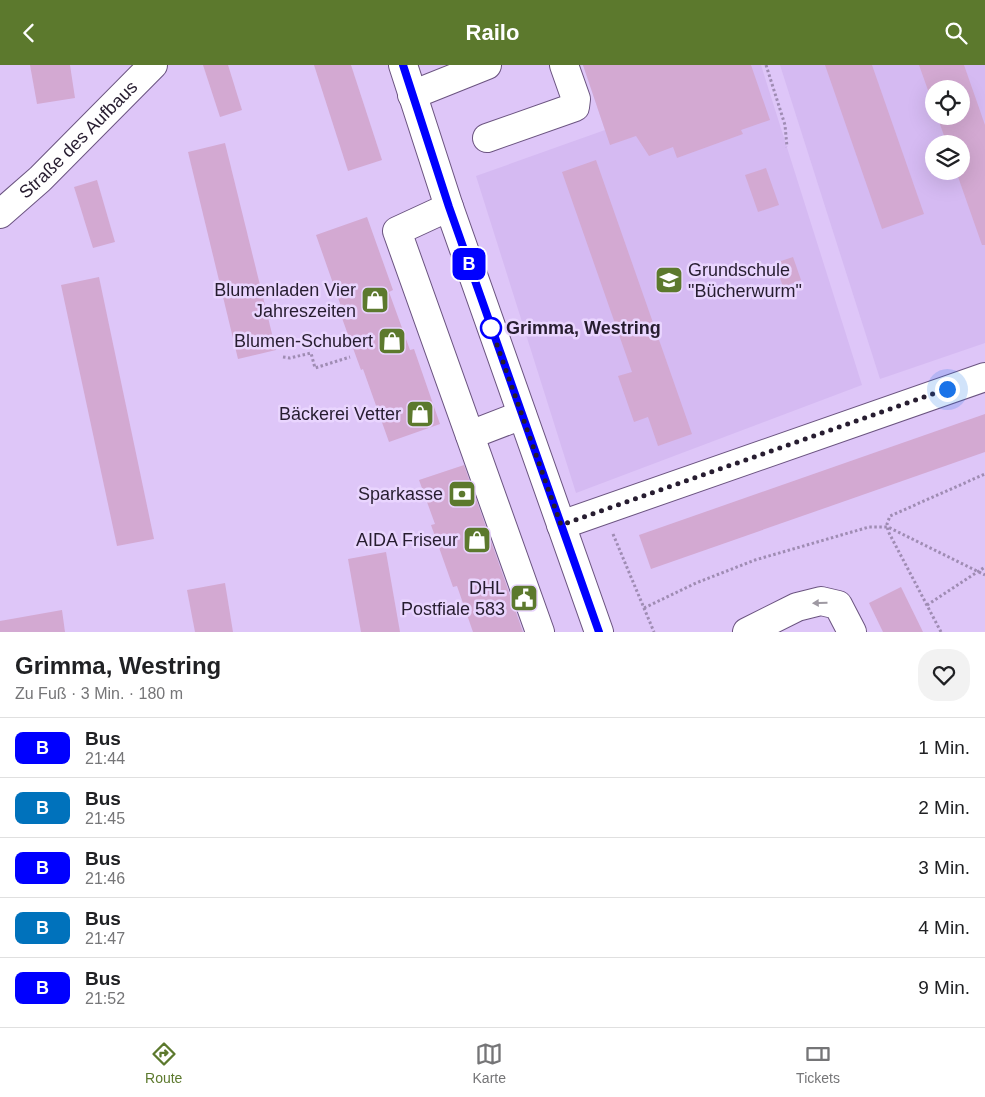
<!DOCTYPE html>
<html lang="de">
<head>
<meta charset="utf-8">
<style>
	body { margin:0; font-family:Arial,sans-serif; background:#f2f2f2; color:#202124; height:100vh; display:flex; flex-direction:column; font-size:19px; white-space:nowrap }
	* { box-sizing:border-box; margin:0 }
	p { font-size:16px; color:#757577 }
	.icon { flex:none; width:28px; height:28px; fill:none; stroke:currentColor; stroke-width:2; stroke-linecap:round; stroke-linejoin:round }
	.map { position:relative; height:567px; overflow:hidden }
	.drawer { display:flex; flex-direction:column; background:#fff; flex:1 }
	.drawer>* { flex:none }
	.badge { padding:0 10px; border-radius:8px; font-size:18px; line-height:32px }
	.controls { position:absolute; left:925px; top:15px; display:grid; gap:10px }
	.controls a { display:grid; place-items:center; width:45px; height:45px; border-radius:50%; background:#fff; box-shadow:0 5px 20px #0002; font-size:25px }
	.you { position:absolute; width:25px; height:25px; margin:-12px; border:4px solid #fff; border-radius:50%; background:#1a73e8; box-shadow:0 0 0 8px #1a73e833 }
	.map>.badge { position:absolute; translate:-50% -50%; box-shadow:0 0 0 2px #fff }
	.round { display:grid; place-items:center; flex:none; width:52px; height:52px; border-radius:20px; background:#f2f2f2 }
	.headline { display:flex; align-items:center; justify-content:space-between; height:85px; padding:0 15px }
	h1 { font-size:24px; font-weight:600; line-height:38px }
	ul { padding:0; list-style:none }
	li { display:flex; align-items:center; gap:15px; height:60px; padding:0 15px; border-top:1px solid #e0e0e0 }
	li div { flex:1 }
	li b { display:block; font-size:19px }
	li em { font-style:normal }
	li .badge { min-width:55px; font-weight:700; text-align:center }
	header { display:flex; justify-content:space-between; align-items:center; height:65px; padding:0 15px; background:#5c792d; color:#fff; font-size:22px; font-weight:600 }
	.menu { display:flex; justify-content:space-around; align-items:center; height:70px; border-top:1px solid #e0e0e0; background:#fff; font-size:14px; color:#757577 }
	.menu a { display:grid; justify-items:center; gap:2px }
	.menu .current { color:#5c792d }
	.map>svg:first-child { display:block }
</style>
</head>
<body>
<header><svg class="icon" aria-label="back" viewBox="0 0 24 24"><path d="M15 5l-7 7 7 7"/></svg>Railo<svg class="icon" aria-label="search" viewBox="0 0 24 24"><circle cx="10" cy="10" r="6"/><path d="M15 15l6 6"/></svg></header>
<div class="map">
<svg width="985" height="567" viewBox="0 0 985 567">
	<rect width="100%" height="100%" fill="#dec6f8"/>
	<!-- built -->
	<g fill="#d5baf2" fill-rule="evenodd">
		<path d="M583 0H761L862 320 576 428 476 111 605 65Z"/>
		<path d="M780 0H985V278L880 314ZM934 24H961V51H934ZM934 79H961V106H934Z"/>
	</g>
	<!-- building -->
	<g fill="#d3a9d2">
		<path d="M30 0H70L75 33 37 39Z"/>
		<path d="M203 0H228L242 45 220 52Z"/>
		<path d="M314 0H351L382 95 348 106Z"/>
		<path d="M583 0H751L770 55 741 65 743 69 677 93 673 82 649 91 636 71 610 80Z"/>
		<path d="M825 0H872L924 149 882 164Z"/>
		<path d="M919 0H964L985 60V180H982L956 106H961V79H947L937 51H961V24H934V42Z"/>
		<path d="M225 78 276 285 238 294 188 87Z"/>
		<path d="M596 95 692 369 658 381 648 352 634 357 618 311 632 307 562 107Z"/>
		<path d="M766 103 779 140 758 147 745 110Z"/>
		<path d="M97 115 115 177 93 183 74 122Z"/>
		<path d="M367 152 393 225 389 227 410 285 414 284 440 359 389 377 363 304 361 305 339 245 342 244 316 170Z"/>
		<path d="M793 192 801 215 783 222 775 198Z"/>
		<path d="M99 212 154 474 117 481 61 220Z"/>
		<path d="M985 349V387L651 504 639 470Z"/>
		<path d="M464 400 480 445 523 567H473L457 521 453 522 431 460 435 459 419 415Z"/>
		<path d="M386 487 400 567H361L348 494Z"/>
		<path d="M225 518 233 567H195L187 525Z"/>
		<path d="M901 522 923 567H883L869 538Z"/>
		<path d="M62 545 65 567H0V556Z"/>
	</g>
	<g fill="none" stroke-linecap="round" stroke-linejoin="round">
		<defs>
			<g id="minor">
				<path d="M403 0 449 142 599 567"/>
				<path d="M412 30 487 0"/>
				<path d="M487 73 575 42 576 34 564 0"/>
				<path d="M449 142 397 166 540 567"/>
				<path id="s1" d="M0 149 40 114 153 0"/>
				<path d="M470 370 522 350"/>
				<path d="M561 460 985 312"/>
				<path d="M747 567 797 542 821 536 838 540 852 567"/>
			</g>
		</defs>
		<!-- minor casing -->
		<use href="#minor" stroke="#6b5480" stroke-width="30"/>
		<!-- path -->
		<g stroke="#9f8cb3" stroke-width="3" stroke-dasharray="2.5 2.5" stroke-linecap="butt">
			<path d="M766 0 785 60 787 82"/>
			<path d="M283 292 290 293 311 288 315 303 350 292"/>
			<path d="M613 469 654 567"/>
			<path d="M927 540 985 502"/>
			<path d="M644 543 696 518 755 495 869 462H888L985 510"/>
			<path d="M941 567 888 466 887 459 890 451 985 409"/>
		</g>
		<!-- minor -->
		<use href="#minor" stroke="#fff" stroke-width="28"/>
	</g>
	<!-- one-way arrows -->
	<defs><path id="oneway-solid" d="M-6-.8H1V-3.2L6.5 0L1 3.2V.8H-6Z" transform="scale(1.25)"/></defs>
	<use fill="#9e99a2" href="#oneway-solid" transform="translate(820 538) rotate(178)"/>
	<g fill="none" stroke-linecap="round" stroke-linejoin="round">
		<defs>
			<path id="line" d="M403 0 449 142 599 567"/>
		</defs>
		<!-- line casing -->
		<use href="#line" stroke="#fff" stroke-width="11"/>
		<!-- line -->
		<use href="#line" stroke="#00f" stroke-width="8"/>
		<!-- walk -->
		<path stroke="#271d30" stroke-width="5" stroke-dasharray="0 9" d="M491 263 561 460 947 324"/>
	</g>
	<!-- icons -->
	<defs>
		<symbol id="school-square" viewBox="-11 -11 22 22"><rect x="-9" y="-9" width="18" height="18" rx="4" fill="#5c792d" stroke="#e9d5fe"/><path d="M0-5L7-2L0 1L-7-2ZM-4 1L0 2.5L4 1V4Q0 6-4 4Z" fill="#fff"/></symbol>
		<symbol id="shop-square" viewBox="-11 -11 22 22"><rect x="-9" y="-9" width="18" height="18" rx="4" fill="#5c792d" stroke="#e9d5fe"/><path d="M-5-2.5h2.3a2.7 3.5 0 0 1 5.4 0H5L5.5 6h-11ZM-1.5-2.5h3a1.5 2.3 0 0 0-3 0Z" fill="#fff"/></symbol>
		<symbol id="bank-square" viewBox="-11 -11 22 22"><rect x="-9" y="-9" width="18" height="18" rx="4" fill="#5c792d" stroke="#e9d5fe"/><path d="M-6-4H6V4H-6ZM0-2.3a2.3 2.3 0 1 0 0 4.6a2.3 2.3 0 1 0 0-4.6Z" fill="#fff"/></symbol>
		<symbol id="civic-square" viewBox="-11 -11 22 22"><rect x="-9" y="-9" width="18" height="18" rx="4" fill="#5c792d" stroke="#e9d5fe"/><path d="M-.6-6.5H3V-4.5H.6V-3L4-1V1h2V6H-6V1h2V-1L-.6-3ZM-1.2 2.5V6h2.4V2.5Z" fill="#fff"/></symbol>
	</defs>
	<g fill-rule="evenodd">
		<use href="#school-square" x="653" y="199" width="32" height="32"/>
		<use href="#shop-square" x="359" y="219" width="32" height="32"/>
		<use href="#shop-square" x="376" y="260" width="32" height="32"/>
		<use href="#shop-square" x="404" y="333" width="32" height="32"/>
		<use href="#bank-square" x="446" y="413" width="32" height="32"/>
		<use href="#shop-square" x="461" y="459" width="32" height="32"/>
		<use href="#civic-square" x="508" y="517" width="32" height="32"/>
	</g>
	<!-- markers -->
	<circle fill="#fff" stroke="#00f" stroke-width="2.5" cx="491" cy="263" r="10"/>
	<g text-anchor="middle" stroke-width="5" stroke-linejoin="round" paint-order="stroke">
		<!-- street labels -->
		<g font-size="18" fill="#271d30" stroke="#e9d5fe">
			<text dy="6" stroke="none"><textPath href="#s1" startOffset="108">Straße des Aufbaus</textPath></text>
		</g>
		<!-- poi labels -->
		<g font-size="18" fill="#271d30" stroke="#e9d5fe" text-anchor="end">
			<text x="688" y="211" text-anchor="start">Grundschule<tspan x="688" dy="21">"Bücherwurm"</tspan></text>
			<text x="356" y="231">Blumenladen Vier<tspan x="356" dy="21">Jahreszeiten</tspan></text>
			<text x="373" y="282">Blumen-Schubert</text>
			<text x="401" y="355">Bäckerei Vetter</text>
			<text x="443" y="435">Sparkasse</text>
			<text x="458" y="481">AIDA Friseur</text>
			<text x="505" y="529">DHL<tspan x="505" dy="21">Postfiale 583</tspan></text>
		</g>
		<!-- stop labels -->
		<g font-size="18" font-weight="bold" fill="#271d30" stroke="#e9d5fe" text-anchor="start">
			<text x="506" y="269">Grimma, Westring</text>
		</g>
	</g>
</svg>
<div class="controls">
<a><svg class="icon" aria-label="locate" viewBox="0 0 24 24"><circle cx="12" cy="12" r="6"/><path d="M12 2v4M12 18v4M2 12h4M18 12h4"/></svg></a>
<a><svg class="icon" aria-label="layers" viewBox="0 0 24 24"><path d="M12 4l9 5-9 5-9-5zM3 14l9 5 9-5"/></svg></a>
</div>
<div class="you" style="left:947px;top:324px"></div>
<b class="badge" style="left:469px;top:199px;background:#00f;color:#fff">B</b>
</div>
<section class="drawer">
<div class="headline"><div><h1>Grimma, Westring</h1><p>Zu Fuß · 3 Min. · 180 m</p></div><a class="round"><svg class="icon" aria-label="heart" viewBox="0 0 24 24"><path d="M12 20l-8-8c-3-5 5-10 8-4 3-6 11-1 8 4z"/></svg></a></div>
<ul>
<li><span class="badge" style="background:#00f;color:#fff">B</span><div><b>Bus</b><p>21:44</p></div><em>1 Min.</em></li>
<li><span class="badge" style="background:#0072bc;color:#fff">B</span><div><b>Bus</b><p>21:45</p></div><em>2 Min.</em></li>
<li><span class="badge" style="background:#00f;color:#fff">B</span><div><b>Bus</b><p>21:46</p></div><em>3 Min.</em></li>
<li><span class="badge" style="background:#0072bc;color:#fff">B</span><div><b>Bus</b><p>21:47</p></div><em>4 Min.</em></li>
<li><span class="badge" style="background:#00f;color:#fff">B</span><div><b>Bus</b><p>21:52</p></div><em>9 Min.</em></li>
</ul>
</section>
<nav class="menu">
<a class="current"><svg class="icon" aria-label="directions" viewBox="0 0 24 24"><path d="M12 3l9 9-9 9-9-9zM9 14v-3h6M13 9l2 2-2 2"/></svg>Route</a>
<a><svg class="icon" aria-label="map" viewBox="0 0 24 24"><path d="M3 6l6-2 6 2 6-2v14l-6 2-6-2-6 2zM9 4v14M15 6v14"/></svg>Karte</a>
<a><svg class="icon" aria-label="tickets" viewBox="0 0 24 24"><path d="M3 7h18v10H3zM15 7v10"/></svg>Tickets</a>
</nav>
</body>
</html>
